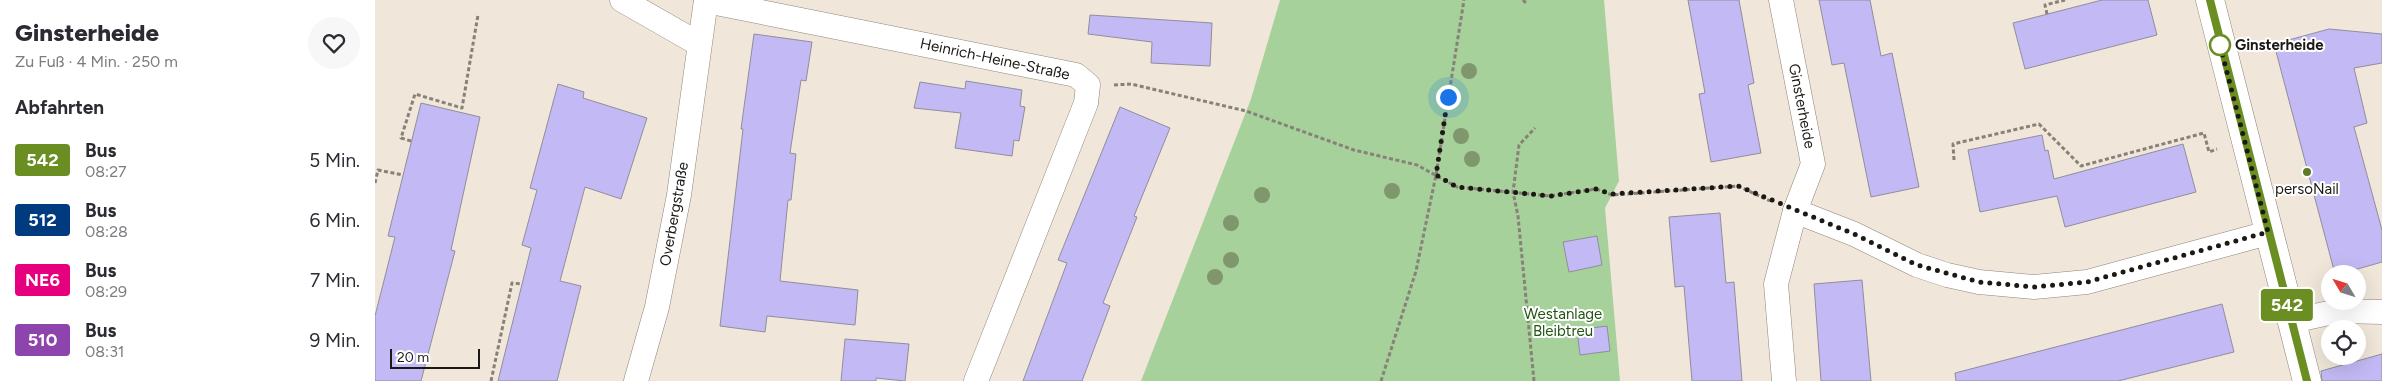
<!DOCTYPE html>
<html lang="de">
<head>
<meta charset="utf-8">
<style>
	body { margin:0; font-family:Figtree,sans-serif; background:#f7f7f7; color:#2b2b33; height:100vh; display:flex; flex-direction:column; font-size:19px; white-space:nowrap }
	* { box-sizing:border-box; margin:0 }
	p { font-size:16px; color:#7c7c81 }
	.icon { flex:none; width:28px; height:28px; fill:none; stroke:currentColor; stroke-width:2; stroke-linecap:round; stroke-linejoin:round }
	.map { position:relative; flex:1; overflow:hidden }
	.side { display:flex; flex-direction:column; background:#fff; width:375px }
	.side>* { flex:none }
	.badge { padding:0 10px; border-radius:4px; font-size:18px; line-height:32px }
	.needle { width:32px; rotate:308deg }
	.controls { position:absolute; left:1946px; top:265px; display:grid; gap:10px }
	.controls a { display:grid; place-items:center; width:45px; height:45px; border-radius:50%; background:#fff; box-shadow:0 5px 20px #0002; font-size:25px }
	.scale { position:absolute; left:15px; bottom:12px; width:90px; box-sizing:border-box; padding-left:5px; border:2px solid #1c1915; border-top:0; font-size:14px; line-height:18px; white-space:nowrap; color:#1c1915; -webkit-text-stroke:4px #fff; paint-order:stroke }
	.you { position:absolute; width:25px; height:25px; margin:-12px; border:4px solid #fff; border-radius:50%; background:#1a73e8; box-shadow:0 0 0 8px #1a73e833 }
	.map>.badge { position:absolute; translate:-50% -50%; box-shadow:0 0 0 2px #fff }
	h2 { padding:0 15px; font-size:19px; line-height:45px }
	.round { display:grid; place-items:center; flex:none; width:52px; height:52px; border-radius:26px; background:#f7f7f7 }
	.head { display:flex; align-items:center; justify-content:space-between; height:85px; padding:0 15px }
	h1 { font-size:24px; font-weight:800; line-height:38px }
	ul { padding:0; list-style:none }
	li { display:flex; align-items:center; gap:15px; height:60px; padding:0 15px }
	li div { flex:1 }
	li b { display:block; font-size:19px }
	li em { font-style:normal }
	li .badge { min-width:55px; font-weight:700; text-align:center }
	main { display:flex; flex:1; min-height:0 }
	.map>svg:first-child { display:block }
</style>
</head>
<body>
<main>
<section class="side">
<div class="head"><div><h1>Ginsterheide</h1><p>Zu Fuß · 4 Min. · 250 m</p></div><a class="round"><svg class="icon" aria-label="heart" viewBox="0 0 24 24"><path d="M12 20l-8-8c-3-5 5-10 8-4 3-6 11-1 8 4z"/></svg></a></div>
<h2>Abfahrten</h2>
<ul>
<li><span class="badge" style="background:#6b8e23;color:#fff">542</span><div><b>Bus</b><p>08:27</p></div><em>5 Min.</em></li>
<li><span class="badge" style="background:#003b80;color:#fff">512</span><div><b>Bus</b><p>08:28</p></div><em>6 Min.</em></li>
<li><span class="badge" style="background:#e6007e;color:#fff">NE6</span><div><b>Bus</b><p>08:29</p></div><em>7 Min.</em></li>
<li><span class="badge" style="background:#8e44ad;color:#fff">510</span><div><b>Bus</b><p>08:31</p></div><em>9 Min.</em></li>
</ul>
</section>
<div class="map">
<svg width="2007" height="381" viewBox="0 0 2007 381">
	<rect width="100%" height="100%" fill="#f0e7da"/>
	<!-- green -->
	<path fill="#a6d19a" d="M905 0H1229L1244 181 1230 208 1245 381H766L876 99Z"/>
	<!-- building -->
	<g fill="#c3b9f4" stroke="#908e9b">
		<path d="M1313 0H1364L1379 83 1373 85 1386 153 1336 162 1324 94 1330 93Z"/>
		<path d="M1444 0H1495L1506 56 1517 53 1544 187 1496 197 1469 63 1457 65Z"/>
		<path d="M1727 0H1773L1782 35 1650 69 1638 23Z"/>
		<path d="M715 15 837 23 835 66 776 63 777 42 713 34Z"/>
		<path d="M1954 29 2007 34V63L1979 68 1992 123 1979 127 2007 230V262L1965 274H1960L1899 44Z"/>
		<path d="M379 34 437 42 431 81 426 80 415 153 421 154 416 200H413L405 281 483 290 480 325 392 316 390 332 345 326 368 129H366Z"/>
		<path d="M591 81 647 90 645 106 650 107 644 141 639 140 637 156 580 148 586 113 539 108 545 82 590 89Z"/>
		<path d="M183 84 209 92 208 98 272 118 246 199 210 187 185 281 206 286 182 381H123L156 248 147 245 162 190 155 188Z"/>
		<path d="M46 103 105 117 76 250 80 251 46 381H0V316L20 237 13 236Z"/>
		<path d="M745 107 795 128 759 216 762 217 728 303 735 306 707 381H648L692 263 683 260Z"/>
		<path d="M1667 135 1670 151 1673 150 1679 179 1808 144 1821 192 1690 227 1682 196 1605 212 1593 150Z"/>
		<path d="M1345 213 1351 283 1359 282 1367 381H1317L1309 286 1300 287 1294 217Z"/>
		<path d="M1222 236 1227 265 1194 272 1188 242Z"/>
		<path d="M1487 280 1496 381H1446L1439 284Z"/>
		<path d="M1847 304 1859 352 1743 381H1581L1580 373Z"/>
		<path d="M1232 326 1235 351 1205 355 1202 330Z"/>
		<path d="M470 339 534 344 530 381 501 378V381H466Z"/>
		<path d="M2007 354V381H1947L1946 371Z"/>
	</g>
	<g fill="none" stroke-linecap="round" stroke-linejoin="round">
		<defs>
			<g id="minor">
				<path d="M247 0 324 44"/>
				<path d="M1406 0 1438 164 1420 211 1479 234 1542 265 1572 275 1604 282 1659 287 1712 282 1893 233"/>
				<path d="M331 1 701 75 713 85 711 103 601 381"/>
				<path d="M1917 321 1963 311 2007 312"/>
				<path d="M261 381 282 307 304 195 331 0"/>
				<path d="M1409 381 1401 284 1420 211"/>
			</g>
			<path id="tertiary" d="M1835 0 1932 381"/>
		</defs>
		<!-- minor casing -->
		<use href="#minor" stroke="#8d8579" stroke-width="25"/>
		<!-- tertiary casing -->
		<use href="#tertiary" stroke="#8d8579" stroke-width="29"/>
		<!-- path -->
		<g stroke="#878178" stroke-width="3" stroke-dasharray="4 2.5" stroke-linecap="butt">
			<path d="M1148 0 1151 3"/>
			<path d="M1672 14 1670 5 1690 0"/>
			<path d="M739 85 756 84 871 111 979 150 1042 165 1082 187 1175 196 1221 189 1237 195 1363 186 1395 201"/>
			<path d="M36 141 26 138 40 94 87 108 103 15"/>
			<path d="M1579 160 1578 144 1664 124 1706 166 1829 133 1834 152 1842 149"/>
			<path d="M0 183 3 170 28 175"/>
			<path d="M116 381 137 283 147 284"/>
			<path d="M1006 381 1041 271 1061 175 1089 0"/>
			<path d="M1159 381 1143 216 1138 192 1144 145 1160 128"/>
		</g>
		<!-- minor -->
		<use href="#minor" stroke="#fff" stroke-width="24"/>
		<!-- tertiary -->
		<use href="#tertiary" stroke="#fff" stroke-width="28"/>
	</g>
	<!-- trees -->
	<g fill="#80966d">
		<circle cx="1094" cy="71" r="8"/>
		<circle cx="1086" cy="136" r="8"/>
		<circle cx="1097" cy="159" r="8"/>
		<circle cx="1017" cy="191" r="8"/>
		<circle cx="887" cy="195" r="8"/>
		<circle cx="856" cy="223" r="8"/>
		<circle cx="856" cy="260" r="8"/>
		<circle cx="840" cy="277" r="8"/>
	</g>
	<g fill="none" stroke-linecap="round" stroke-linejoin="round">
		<defs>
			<path id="line" d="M1835 0 1932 381"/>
		</defs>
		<!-- line casing -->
		<use href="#line" stroke="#fff" stroke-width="11"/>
		<!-- line -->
		<use href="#line" stroke="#6b8e23" stroke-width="8"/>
		<!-- walk -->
		<path stroke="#1c1915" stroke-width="5" stroke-dasharray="0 9" d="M1073 97 1061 175 1082 187 1176 196 1221 189 1237 194 1363 186 1479 234 1542 265 1604 282 1659 287 1712 282 1893 232 1845 45"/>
	</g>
	<!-- markers -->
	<circle fill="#fff" stroke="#6b8e23" stroke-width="2.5" cx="1845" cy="45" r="10"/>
	<circle fill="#61782a" stroke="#fff" stroke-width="2" cx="1932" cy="172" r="5"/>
	<g text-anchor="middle" stroke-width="4" stroke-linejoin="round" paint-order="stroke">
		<!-- stop labels -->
		<g font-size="15" font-weight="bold" fill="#1c1915" stroke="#fff" text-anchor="start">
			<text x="1860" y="50">Ginsterheide</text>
		</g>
		<!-- street labels -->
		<g font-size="15" fill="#1c1915" stroke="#fff">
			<text transform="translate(620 59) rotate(12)" y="5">Heinrich-Heine-Straße</text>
			<text transform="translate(1427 106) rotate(79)" y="5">Ginsterheide</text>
			<text transform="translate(299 214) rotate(-80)" y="5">Overbergstraße</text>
		</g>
		<!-- poi labels -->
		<g font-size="15" fill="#1c1915" stroke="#fff">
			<text x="1932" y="194">persoNail</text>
		</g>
		<!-- park labels -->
		<g font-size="15" fill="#245313" stroke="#fff">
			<text x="1188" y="319">Westanlage<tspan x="1188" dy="17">Bleibtreu</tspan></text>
		</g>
	</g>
</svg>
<div class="controls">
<a><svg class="needle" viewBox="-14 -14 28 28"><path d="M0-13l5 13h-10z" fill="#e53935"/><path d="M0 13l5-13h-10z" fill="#7c7c81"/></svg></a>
<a><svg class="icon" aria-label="locate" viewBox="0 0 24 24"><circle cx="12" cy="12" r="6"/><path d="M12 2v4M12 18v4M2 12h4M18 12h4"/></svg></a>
</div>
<div class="scale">20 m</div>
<div class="you" style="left:1073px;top:97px"></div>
<b class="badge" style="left:1912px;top:305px;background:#6b8e23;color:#fff">542</b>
</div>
</main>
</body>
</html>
